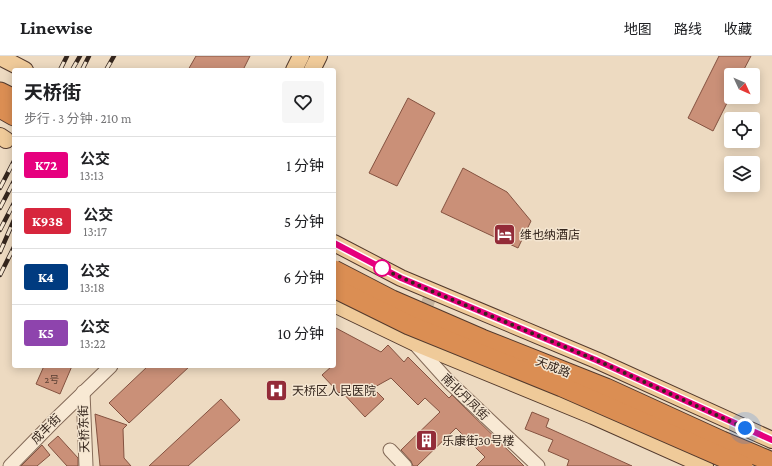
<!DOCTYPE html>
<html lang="zh">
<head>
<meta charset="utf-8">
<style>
	body { margin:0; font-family:"Crimson Pro","Noto Sans SC",serif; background:#f6f6f6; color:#202124; height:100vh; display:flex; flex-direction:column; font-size:15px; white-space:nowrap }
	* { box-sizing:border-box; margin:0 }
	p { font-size:13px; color:#757577 }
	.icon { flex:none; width:22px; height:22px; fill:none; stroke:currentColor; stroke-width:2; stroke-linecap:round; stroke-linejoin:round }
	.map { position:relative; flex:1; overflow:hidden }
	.sheet { position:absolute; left:12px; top:12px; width:324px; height:300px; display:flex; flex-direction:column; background:#fff; border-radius:4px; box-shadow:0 2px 10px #0003 }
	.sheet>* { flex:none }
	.badge { padding:0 8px; border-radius:3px; font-size:14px; line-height:26px }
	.needle { width:26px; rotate:134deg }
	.fabs { position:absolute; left:724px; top:12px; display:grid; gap:8px }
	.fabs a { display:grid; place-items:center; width:36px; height:36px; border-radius:4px; background:#fff; box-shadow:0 2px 10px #0003; font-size:20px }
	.you { position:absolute; width:20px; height:20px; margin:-10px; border:3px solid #fff; border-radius:50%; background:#1a73e8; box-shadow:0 0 0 6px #1a73e833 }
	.map>.badge { position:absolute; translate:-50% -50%; box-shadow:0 0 0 2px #fff }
	.round { display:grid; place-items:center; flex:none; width:42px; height:42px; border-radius:4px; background:#f6f6f6 }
	.headline { display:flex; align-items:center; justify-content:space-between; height:68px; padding:0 12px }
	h1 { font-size:19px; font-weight:700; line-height:30px }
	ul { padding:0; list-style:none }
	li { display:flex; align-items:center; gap:12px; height:56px; padding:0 12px; border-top:1px solid #e0e0e0 }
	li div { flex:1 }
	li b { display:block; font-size:15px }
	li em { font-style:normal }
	li .badge { min-width:44px; font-weight:700; text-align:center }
	header { display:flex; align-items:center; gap:24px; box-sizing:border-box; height:56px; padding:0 20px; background:#fff; border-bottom:1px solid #e0e0e0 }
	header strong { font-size:19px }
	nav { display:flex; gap:22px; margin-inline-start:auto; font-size:14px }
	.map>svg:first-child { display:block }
</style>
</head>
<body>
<header>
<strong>Linewise</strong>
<nav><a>地图</a><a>路线</a><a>收藏</a></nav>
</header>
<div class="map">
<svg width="772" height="410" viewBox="0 0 772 410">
	<rect width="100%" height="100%" fill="#eddac1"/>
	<!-- building -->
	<g fill="#ca9078" stroke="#845240">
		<path d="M196 0H250L243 14H188Z"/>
		<path d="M719 0H751L741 19H731V39L713 75 688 62Z"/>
		<path d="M408 42 435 57 397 130 369 117Z"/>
		<path d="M463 112 507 136 531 165 518 192 441 156Z"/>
		<path d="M334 271 381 296 388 289 404 306 408 301 449 342 452 339 524 410H476L485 401 456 372 417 410H413L411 405 401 394 440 356 425 342 418 349 391 322 373 332 384 343 365 361 341 335 339 337 322 319 332 310H334Z"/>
		<path d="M44 310H72L60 338 36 328Z"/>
		<path d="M148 310H190L129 367 109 347Z"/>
		<path d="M221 343 240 364 188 410H149Z"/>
		<path d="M532 356 549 363 546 371 632 410H567L569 404 548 395 553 384 525 373Z"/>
		<path d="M95 358 127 369 123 373 124 402 131 410H100Z"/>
		<path d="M58 380 78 402V410H67L48 389Z"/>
		<path d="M42 389 50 399 37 410H21Z"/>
	</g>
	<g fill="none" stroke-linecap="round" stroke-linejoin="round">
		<!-- minor-tunnel -->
		<path stroke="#c8b6a0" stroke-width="13" stroke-dasharray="13 6" stroke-linecap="butt" d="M421 266 432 235"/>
		<defs>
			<g id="minor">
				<path d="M414 287 449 326 538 410"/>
				<path d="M83 336 86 410"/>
				<path d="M390 394 405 410"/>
				<path d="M10 410 56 363 111 310"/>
			</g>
			<g id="major">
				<path d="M0 1 25 14"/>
				<path d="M294 14 301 0"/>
				<path d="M312 14 319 0"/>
				<path d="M0 80 6 84"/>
				<path d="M334 187 401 222 596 304 772 384"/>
				<path d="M334 248 413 286 593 360 705 410"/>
			</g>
			<g id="highway">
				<path d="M0 36 14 43"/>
				<path d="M0 52 14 60"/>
			</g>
		</defs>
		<!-- minor casing -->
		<use href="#minor" stroke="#856b59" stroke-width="15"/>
		<!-- major casing -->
		<use href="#major" stroke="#533a2d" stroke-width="18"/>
		<!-- highway casing -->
		<use href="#highway" stroke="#533a2d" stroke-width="21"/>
		<!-- minor -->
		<use href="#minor" stroke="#f8e9d4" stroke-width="13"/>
		<!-- major -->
		<use href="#major" stroke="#efca99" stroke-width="16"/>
		<!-- highway -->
		<use href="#highway" stroke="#db8e53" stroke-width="19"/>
		<defs>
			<g id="rail">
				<path d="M60 14 67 0"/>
				<path d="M72 14 80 0"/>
				<path d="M82 14 89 0"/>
				<path d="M106 14 114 0"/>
				<path d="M0 132 14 105"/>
				<path d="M0 152 14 125"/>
				<path d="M0 174 14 147"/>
				<path d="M0 196 14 164"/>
				<path d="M0 219 14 191"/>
			</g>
		</defs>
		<!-- rail casing -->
		<use href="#rail" stroke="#35261d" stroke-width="4.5"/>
		<!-- rail -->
		<use href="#rail" stroke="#f4e5d0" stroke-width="3" stroke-dasharray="9" stroke-linecap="butt"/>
		<defs>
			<g id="highway-bridge">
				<path d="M334 214 392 244 482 283 606 332 722 385 772 406"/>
				<path d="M334 232 409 269 562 331 743 410"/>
			</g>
		</defs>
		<!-- highway-bridge casing -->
		<use href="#highway-bridge" stroke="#533a2d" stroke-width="21" stroke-linecap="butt"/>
		<!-- highway-bridge -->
		<use href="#highway-bridge" stroke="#db8e53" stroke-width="19"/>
	</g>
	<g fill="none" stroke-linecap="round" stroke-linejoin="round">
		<defs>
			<path id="line" d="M334 187 401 222 596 304 772 384"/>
		</defs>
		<!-- line casing -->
		<use href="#line" stroke="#fff" stroke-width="9"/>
		<!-- line -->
		<use href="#line" stroke="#e6007e" stroke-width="6"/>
		<!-- walk -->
		<path stroke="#35261d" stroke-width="4" stroke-dasharray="0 7.2" d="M382 212H381L422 231 596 304 745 372"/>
	</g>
	<!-- icons -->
	<defs>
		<symbol id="hotel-square" viewBox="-11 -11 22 22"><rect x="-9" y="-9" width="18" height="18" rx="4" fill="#932b38" stroke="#f4e5d0"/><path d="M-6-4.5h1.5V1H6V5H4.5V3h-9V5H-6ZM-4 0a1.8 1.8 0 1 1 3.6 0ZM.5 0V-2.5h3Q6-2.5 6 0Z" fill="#fff"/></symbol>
		<symbol id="hospital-square" viewBox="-11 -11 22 22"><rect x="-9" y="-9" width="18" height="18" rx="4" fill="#932b38" stroke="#f4e5d0"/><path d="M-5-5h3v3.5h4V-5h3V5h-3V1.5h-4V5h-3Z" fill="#fff"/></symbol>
		<symbol id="building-square" viewBox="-11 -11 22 22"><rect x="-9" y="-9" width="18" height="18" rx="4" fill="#932b38" stroke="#f4e5d0"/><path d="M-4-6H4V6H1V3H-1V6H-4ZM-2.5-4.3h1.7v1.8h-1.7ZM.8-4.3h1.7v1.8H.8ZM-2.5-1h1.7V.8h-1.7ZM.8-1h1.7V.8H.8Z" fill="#fff"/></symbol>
	</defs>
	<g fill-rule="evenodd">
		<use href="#hotel-square" x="492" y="166" width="25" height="25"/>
		<use href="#hospital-square" x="264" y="322" width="25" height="25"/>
		<use href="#building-square" x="414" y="372" width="25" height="25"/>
	</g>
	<!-- markers -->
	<circle fill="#fff" stroke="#e6007e" stroke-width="2" cx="382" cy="212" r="8"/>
	<g text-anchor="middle" stroke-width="3" stroke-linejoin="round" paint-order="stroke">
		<!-- number labels -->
		<g font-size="10" fill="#5a4034">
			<text x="52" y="327">2号</text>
		</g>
		<!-- poi labels -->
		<g font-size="12" fill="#35261d" stroke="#f4e5d0" text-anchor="start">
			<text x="520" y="183">维也纳酒店</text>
			<text x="292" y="339">天桥区人民医院</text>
			<text x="442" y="389">乐康街30号楼</text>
		</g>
		<!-- street labels -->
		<g font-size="12" fill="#35261d" stroke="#f4e5d0">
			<text transform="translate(553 311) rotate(21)" y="4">天成路</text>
			<text transform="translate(465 341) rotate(44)" y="4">南北丹凤街</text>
			<text transform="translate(46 373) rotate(-45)" y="4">成丰街</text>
			<text transform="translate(84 373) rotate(-92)" y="4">天桥东街</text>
		</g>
	</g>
</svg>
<div class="fabs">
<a><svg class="needle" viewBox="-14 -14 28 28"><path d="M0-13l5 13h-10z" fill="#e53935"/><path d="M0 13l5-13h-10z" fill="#757577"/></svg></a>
<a><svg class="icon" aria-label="locate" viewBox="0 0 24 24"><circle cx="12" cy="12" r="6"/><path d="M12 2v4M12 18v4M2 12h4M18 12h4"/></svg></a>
<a><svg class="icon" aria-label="layers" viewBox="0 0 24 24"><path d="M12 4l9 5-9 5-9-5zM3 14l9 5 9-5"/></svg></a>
</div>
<div class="you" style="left:745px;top:372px"></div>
<section class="sheet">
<div class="headline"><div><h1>天桥街</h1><p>步行 · 3 分钟 · 210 m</p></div><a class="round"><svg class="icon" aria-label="heart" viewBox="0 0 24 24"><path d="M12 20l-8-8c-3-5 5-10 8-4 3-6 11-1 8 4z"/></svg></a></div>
<ul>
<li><span class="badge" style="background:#e6007e;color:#fff">K72</span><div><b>公交</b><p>13:13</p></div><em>1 分钟</em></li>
<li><span class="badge" style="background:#d7263d;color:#fff">K938</span><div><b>公交</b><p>13:17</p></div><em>5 分钟</em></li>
<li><span class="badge" style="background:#003b80;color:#fff">K4</span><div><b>公交</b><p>13:18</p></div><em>6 分钟</em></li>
<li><span class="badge" style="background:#8e44ad;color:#fff">K5</span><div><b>公交</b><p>13:22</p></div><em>10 分钟</em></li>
</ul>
</section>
</div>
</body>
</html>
